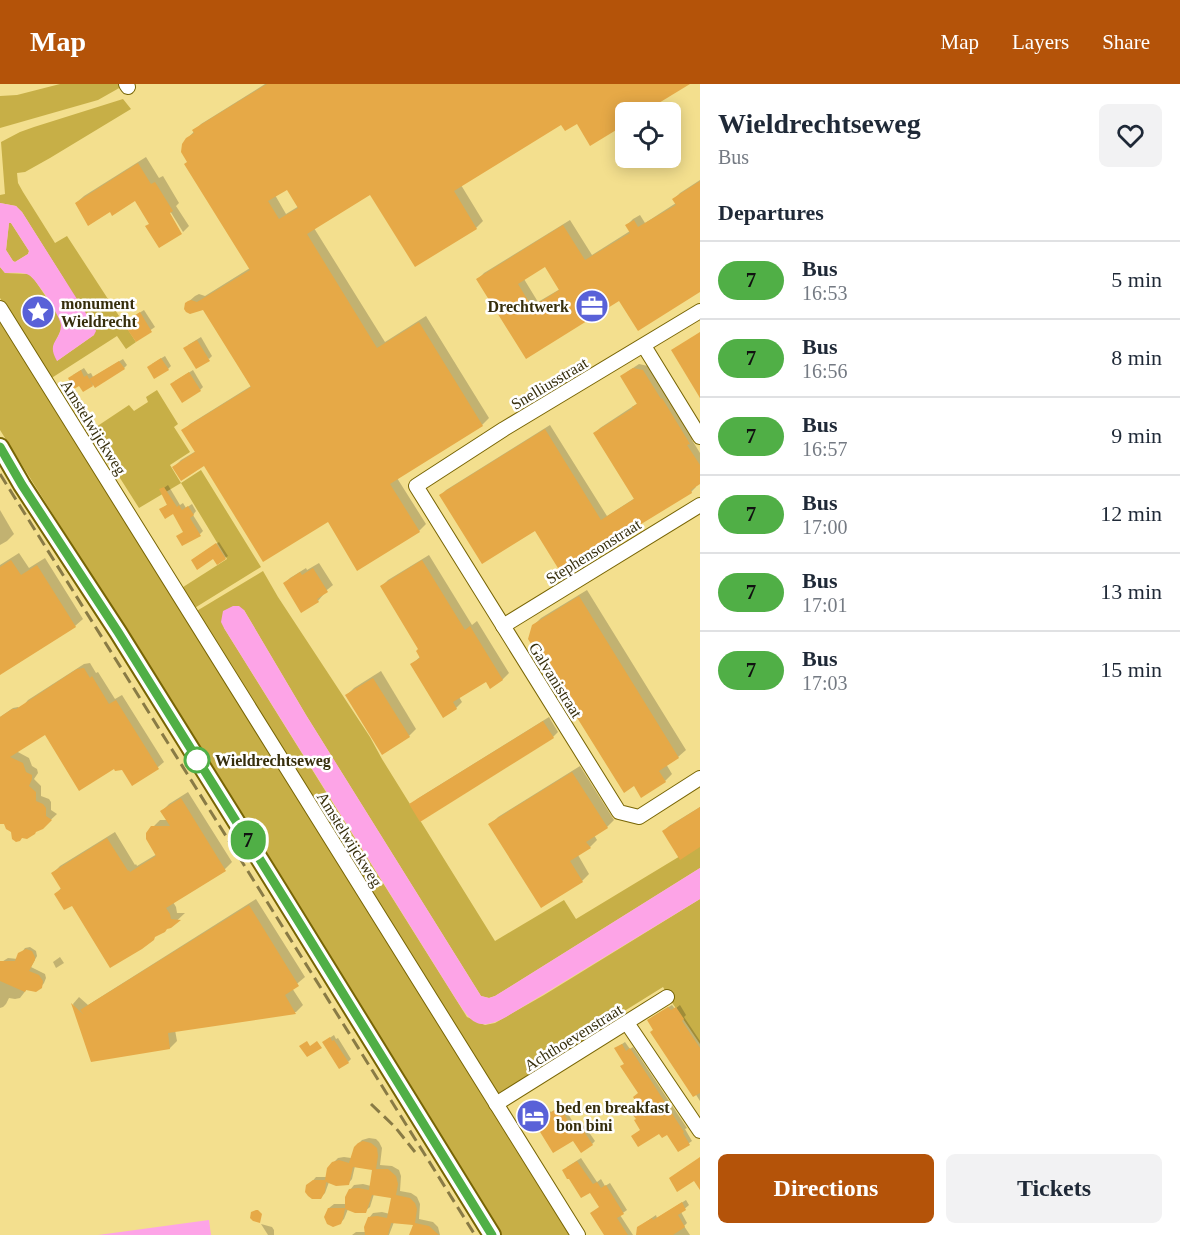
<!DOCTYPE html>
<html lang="en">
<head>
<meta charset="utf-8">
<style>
	body { margin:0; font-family:"Times New Roman",serif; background:#f2f2f3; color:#1f2937; height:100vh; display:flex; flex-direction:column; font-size:22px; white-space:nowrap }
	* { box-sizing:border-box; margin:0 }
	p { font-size:20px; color:#747a83 }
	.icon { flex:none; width:33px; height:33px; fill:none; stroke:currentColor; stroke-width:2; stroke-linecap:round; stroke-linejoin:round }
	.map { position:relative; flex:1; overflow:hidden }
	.details { display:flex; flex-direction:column; background:#fff; width:480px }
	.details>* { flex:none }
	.badge { padding:0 12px; border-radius:20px; font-size:21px; line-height:39px }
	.buttons { position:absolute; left:615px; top:18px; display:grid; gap:12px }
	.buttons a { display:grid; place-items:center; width:66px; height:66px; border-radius:9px; background:#fff; box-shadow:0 3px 15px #0003; font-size:30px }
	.map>.badge { position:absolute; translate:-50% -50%; box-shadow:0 0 0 3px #fff }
	h2 { padding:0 18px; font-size:22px; line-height:54px }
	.round { display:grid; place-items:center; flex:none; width:63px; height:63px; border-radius:9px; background:#f2f2f3 }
	.headline { display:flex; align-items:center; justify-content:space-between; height:102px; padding:0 18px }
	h1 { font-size:28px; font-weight:600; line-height:45px }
	.action { display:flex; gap:12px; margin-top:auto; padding:12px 18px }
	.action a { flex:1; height:69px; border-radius:9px; background:#b45309; color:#fff; font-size:24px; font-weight:600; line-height:69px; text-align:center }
	.action a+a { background:#f2f2f3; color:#1f2937 }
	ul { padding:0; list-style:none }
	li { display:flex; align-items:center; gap:18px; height:78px; padding:0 18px; border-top:2px solid #e0e1e3 }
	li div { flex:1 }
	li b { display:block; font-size:22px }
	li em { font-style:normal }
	li .badge { min-width:66px; font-weight:700; text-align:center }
	header { display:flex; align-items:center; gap:36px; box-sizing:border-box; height:84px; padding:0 30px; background:#b45309; color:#fff }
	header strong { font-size:28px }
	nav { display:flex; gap:33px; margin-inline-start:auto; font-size:21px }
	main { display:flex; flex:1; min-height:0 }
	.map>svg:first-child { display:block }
</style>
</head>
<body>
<header>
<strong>Map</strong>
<nav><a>Map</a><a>Layers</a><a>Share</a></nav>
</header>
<main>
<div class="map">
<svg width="700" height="1151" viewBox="0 0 700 1151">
	<rect width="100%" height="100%" fill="#f3df8e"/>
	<!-- green -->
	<g fill="#c7af47">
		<path d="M60 0H119L121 3 98 16 0 44V12L17 11Z"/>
		<path d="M123 15 131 25 50 74 25 88 17 89 18 99 23 108 55 159 67 152 136 258 126 265 117 252 50 295 0 214V183L5 189 28 190 34 195 55 226 61 237 62 244 56 256 57 277 94 251 64 195 22 128 16 122 0 119V111L5 110 1 58 20 48 34 43Z"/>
		<path d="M9 139H11L29 167 28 170 15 178 13 177 6 166Z"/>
		<path d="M0 233 572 1151H502L294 814 0 346Z"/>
		<path d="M157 306 178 340 174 343 190 368 170 381 181 399 201 386 261 483 193 525 180 505 227 475 181 399 139 424 92 350 96 343 129 321 134 327 148 318 146 313Z"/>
		<path d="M263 487 278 513 370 653 382 675 495 857 564 816 576 835 700 760V784L495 912 489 914 481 912 306 631 244 526 224 544 341 732 467 933 485 941 495 939 544 911 700 815V960L673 920 663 903 597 944 594 951 500 1010 494 1008 195 528Z"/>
	</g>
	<!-- water -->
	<g fill="#fda4e7" fill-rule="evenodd">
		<path d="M0 119 16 122 22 128 94 242 96 247 94 251 57 277C46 258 60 258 61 242 62 234 36 195 29 191 23 188 12 189 5 189L0 183ZM9 139H11L29 167 28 170 15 178 13 177 6 166Z"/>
		<path d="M233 522H239L244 526 306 631 481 912 489 914 495 912 700 784V815L506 933C476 949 470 937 454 912L224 544 221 538 223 527Z"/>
		<path d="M209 1136 211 1151H98Z"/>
	</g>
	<!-- shadow -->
	<g fill="#0003" fill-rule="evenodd">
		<path d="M265 0H687L641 28H626L577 38 561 39 461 101 483 137 476 144 415 181 370 109 314 144 385 258 426 232 489 334 482 341 397 394 426 440 419 447 328 436 204 380 174 383 181 376 196 367 183 347 190 340 251 302 203 224 187 219 195 212 199 210 205 212 250 184 188 78 187 55 201 40ZM287 104 299 122 286 130 275 111Z"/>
		<path d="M146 73 159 94 163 92 179 119 176 122 189 142 183 148 167 122 150 139 135 115 110 126 76 119 84 112Z"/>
		<path d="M700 96V207L619 215 526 273 478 195 484 189 570 136 592 171 630 147 627 141 633 135 640 131 645 139 676 119 674 115 680 109ZM546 181 560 205 538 218 524 195Z"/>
		<path d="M144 226 155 243 136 256 128 236Z"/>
		<path d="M201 253 212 272 209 275 188 261Z"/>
		<path d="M165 272 171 282 168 285 152 280Z"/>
		<path d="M123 275 127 281 124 284 83 306 73 291 84 284 88 290 91 289 93 293Z"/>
		<path d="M639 280 648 282 694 354 692 356 700 369V399L696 401V403L691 408 562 487 535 445 441 411 446 406 550 341 607 432 635 414 595 349 600 344 638 319 622 293 627 288Z"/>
		<path d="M193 286 203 303 200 306 175 297Z"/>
		<path d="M168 401 180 421 183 419 186 424 192 420 196 427 193 431 203 447 200 450 184 448 174 428 161 425 168 420 161 406Z"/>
		<path d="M0 426 14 450 7 457 0 461Z"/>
		<path d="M219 458 228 472 225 474H195Z"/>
		<path d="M19 469 29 484 45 474 83 535 75 542 0 585V481Z"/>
		<path d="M429 471 472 541 477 537 509 589 503 595 490 603 486 596 459 613 462 618 456 624 412 580 421 572 420 565 382 502 388 496Z"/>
		<path d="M319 479 333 501 322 510 323 511 318 517 285 499 290 494 306 484 307 486Z"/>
		<path d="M587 506 686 666 678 673 666 680 672 690 665 697 533 542 541 534Z"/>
		<path d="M90 579 96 589 98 588 115 615 122 611 164 678 158 683 132 700 122 684 45 649 16 667 29 674 32 682 37 685 38 689 34 695 41 702V712L49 715 51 718V726L57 730 42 744 13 747 0 731V633L13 624 18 623 29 635 23 622 28 616 84 580Z"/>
		<path d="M381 587 416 645 409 652 347 611 354 604Z"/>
		<path d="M549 633 558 648 553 653 411 721 417 715Z"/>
		<path d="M580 682 614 736 607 743 594 751 597 756 590 763 578 771 589 790 582 797 490 741 498 733Z"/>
		<path d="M188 708 232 778 225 785 173 818 176 823 177 829H185L170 843 72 820 56 810 62 803 53 789 60 782 115 748 135 781 136 780 137 782 157 770 147 749 160 736H168L162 727 169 720Z"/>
		<path d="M700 723V761L664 747 669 742Z"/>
		<path d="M256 815 305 893 292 904 303 921 296 928 175 946 177 957 170 964 92 976 73 920 79 913 88 921Z"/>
		<path d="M30 863 36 867 37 872 31 883 45 890 46 894 44 899 41 903 27 905 20 914 15 915 9 914 6 920 3 923 0 924V879L8 874 18 875 22 868 25 864Z"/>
		<path d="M60 873 64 879 56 884 53 878Z"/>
		<path d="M672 921 675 925 680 921 686 931 684 933 700 957V1017L654 945 652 933Z"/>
		<path d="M334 951 336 955 338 954 351 975 348 978 328 955Z"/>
		<path d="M625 958 630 965 633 963 687 1044 685 1045 692 1057 679 1066 668 1049 642 1045V1024L640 1009 625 979 616 964Z"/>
		<path d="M535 1016 545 1031 550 1027 551 1028 563 1021 574 1040 578 1038 582 1043 584 1041 595 1057 592 1060 574 1055 526 1022Z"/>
		<path d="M369 1054 376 1055 379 1058 382 1064 380 1081 392 1082 399 1086 401 1092 400 1107 411 1109 417 1113 420 1120 419 1135 433 1138 438 1143 440 1151H411L415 1140 394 1138 389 1151H352L356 1148H366L369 1134 373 1129 382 1128 390 1130 393 1113 374 1110 370 1123 365 1127 348 1125 344 1135 339 1140 329 1124 334 1120H346L350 1106 354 1101 363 1100 371 1102 374 1085 355 1082 352 1095 348 1100 329 1098 325 1109 321 1113 308 1102 316 1093H327L328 1084 338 1074 344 1073 351 1074 357 1061 362 1056Z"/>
		<path d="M581 1074 597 1098 601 1095 605 1102 610 1099 627 1126 620 1131 633 1151H606L600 1123 591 1107 567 1083Z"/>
		<path d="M686 1116 689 1121 681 1128 687 1139 684 1142 690 1151H667L643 1140 656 1131 657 1134Z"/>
		<path d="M261 1140 272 1143 274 1146V1151H268Z"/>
	</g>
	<!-- building -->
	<g fill="#e6a947" fill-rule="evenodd">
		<path d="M267 0H690L644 28H626V40L590 62 577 40 565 47 561 41 454 107 477 145 415 183 370 111 307 150 377 264 419 238 483 342 390 400 420 448 357 487 328 438 263 478 204 382 181 397 172 383 195 368 181 346 251 303 203 226 190 230 186 228 184 225 185 219 188 217 191 216 197 218 250 186 184 80 187 78 181 68 182 60 186 54 194 49 192 46ZM287 106 298 124 279 135 268 117Z"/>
		<path d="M138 79 151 100 155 98 173 127 170 129 182 150 159 164 145 142 149 140 135 117 112 132 110 128 88 142 75 119Z"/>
		<path d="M700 97V208L638 247 619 217 526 275 476 195 563 141 585 176 630 149 625 141 634 136 638 143 676 121 672 115ZM545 183 559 206 532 223 518 200Z"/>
		<path d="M140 228 152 248 136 258 123 239Z"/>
		<path d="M700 248V314L671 266Z"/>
		<path d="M197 256 210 277 196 285 183 264Z"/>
		<path d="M161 274 169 286 154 295 147 283Z"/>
		<path d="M119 277 125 285 95 304 89 295Z"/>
		<path d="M633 284 643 286 661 315 662 314 690 360 687 361 700 381V400L691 406 692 409 561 489 535 447 482 480 439 411 545 345 601 436 634 415 593 349 633 324 632 323 637 320 620 292Z"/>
		<path d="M81 286 84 293 87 291 93 302 83 308 79 302 74 305 68 294Z"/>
		<path d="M189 288 201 307 182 319 170 300Z"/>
		<path d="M164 403 177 423 179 421 182 426 188 422 194 431 190 434 201 452 182 462 176 452 183 448 173 430 165 435 159 425 167 421 159 405Z"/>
		<path d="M216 459 226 475 217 481 213 475 197 486 191 476Z"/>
		<path d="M11 476 21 491 37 481 76 543 0 591V483Z"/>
		<path d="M422 476 465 546 470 542 503 596 490 605 486 598 453 618 457 625 443 634 410 580 420 574 416 567 418 565 380 502Z"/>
		<path d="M313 484 328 508 317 515 319 518 301 529 283 499 300 488 302 491Z"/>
		<path d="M579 512 679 674 659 687 666 698 641 714 634 702 624 709 528 555 532 541Z"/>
		<path d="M84 584 90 594 92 592 109 620 116 616 159 685 132 702 122 686 115 687 114 685 79 707 45 651 10 673 23 679 26 688 32 691V695L29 702 36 708V717L43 720 46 724V732L52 736 43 745 36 748 35 750 27 755 22 754 20 757 16 758 12 755 11 748 6 745 4 740H0V633L12 625H16L77 585Z"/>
		<path d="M373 594 410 653 382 671 345 611Z"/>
		<path d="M543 637 554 654 420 738 409 720Z"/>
		<path d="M572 688 608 744 586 758 591 764 570 777 583 798 541 824 488 740Z"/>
		<path d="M181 714 226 787 166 824 170 830 171 835 181 836 171 844 167 845 165 848 155 853 154 856 142 865 110 884 72 822 64 826 54 810 61 805 51 789 107 754 128 787 129 786 130 788 156 772 146 755V749L151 742H170L160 727Z"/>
		<path d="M700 723V763L680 776 662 747Z"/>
		<path d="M249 821 299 902 285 911 296 930 168 949 170 965 91 978 71 919 83 930 80 926Z"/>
		<path d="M26 865 32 867 35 873V876L29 887 39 891 43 897 42 904 36 908 26 906 25 908 0 897V877H15L18 869Z"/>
		<path d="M668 923 671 926 676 923 684 935 682 937 700 964V1009L693 1013 650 948 653 946 647 936Z"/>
		<path d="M330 953 332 957 334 956 349 979 339 985 322 958Z"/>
		<path d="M307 957 310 962 317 957 322 964 307 973 299 962Z"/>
		<path d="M622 960 626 967 630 964 684 1048 683 1049 690 1061 678 1068 667 1051 662 1054 659 1050 638 1063 631 1052 640 1046 634 1036 636 1035 632 1030 640 1024 633 1013 638 1009 620 982 624 980 614 964Z"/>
		<path d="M532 1017 542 1032 547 1029 548 1030 560 1023 571 1042 575 1039 578 1045 581 1043 593 1061 581 1069 573 1057 553 1069 524 1022Z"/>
		<path d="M363 1057 371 1059 377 1064 378 1072 376 1085H388L396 1092 398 1100 396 1111 410 1114 415 1119 417 1125 415 1139 429 1142 439 1151H409L413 1141 391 1139 388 1151H365L364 1143 368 1133 377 1132 387 1134 391 1114 372 1111 366 1129H355L345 1125 343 1135 341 1140 333 1143 327 1140 324 1133 328 1124H345V1113L349 1105 358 1104 369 1106 372 1086 353 1083 349 1101 336 1102 326 1098 325 1108 321 1115H312L308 1112 305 1108 306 1101 313 1096H325L327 1084 332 1078 339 1076 349 1079 354 1063 358 1059Z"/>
		<path d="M700 1073V1106L694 1097 677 1108 669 1094Z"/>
		<path d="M577 1077 593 1100 597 1098 601 1104 606 1101 624 1130 617 1134 628 1151H604L590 1129 599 1123 590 1109 581 1114 569 1095H567L562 1086Z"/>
		<path d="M682 1118 686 1126 678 1131 685 1143 673 1151H636L637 1143 652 1134 653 1136Z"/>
		<path d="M256 1126H258L262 1130 260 1139 253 1137 250 1134 251 1128Z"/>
	</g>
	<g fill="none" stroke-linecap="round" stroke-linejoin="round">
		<defs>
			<g id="minor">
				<path d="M126 0 128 3"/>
				<path d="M0 224 578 1151"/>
				<path d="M700 227 504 345 416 402 619 728 639 733 700 694"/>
				<path d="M644 262 700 353"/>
				<path d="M503 542 700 421"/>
				<path d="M627 939 700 1047"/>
				<path d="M496 1020 667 913"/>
			</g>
			<path id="tertiary" d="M0 363 22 401 118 548 272 795 492 1151"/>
		</defs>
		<!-- minor casing -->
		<use href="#minor" stroke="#786504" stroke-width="16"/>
		<!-- tertiary casing -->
		<use href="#tertiary" stroke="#786504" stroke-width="20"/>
		<!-- minor -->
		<use href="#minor" stroke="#fff" stroke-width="14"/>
		<!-- tertiary -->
		<use href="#tertiary" stroke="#fff" stroke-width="16"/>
		<!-- rail -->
		<g stroke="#897b45" stroke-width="3" stroke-dasharray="12 6" stroke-linecap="butt">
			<path d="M0 390 475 1151"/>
			<path d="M371 1020 395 1043 415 1068"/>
		</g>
	</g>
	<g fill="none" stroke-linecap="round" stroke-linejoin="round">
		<defs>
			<path id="line" d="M0 363 22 401 118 548 297 835 492 1151"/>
		</defs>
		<!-- line casing -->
		<use href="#line" stroke="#fff" stroke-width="14"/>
		<!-- line -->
		<use href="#line" stroke="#50af46" stroke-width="9"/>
	</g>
	<!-- icons -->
	<defs>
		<symbol id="office-disc" viewBox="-11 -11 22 22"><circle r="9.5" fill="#5961d8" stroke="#fff"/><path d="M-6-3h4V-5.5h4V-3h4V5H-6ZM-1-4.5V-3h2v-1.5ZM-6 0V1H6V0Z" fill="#fff"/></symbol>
		<symbol id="sight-disc" viewBox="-11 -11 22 22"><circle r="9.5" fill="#5961d8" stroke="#fff"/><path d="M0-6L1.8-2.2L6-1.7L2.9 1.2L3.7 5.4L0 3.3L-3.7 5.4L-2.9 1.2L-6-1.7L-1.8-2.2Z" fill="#fff"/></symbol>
		<symbol id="hotel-disc" viewBox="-11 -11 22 22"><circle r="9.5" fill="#5961d8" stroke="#fff"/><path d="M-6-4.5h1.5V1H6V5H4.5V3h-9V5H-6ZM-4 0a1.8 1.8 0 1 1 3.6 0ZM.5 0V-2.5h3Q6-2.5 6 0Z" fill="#fff"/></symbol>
	</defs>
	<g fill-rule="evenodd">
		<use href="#office-disc" x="573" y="203" width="38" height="38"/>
		<use href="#sight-disc" x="19" y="209" width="38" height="38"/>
		<use href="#hotel-disc" x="514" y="1013" width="38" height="38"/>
	</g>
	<!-- markers -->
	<circle fill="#fff" stroke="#50af46" stroke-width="3" cx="197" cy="676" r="12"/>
	<g text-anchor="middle" stroke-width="5" stroke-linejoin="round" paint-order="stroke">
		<!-- poi labels -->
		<g font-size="16" font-weight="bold" fill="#362e0c" stroke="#fff" text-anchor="start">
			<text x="61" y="225">monument<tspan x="61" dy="18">Wieldrecht</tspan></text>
			<text x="569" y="228" text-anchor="end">Drechtwerk</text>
			<text x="556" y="1029">bed en breakfast<tspan x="556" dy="18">bon bini</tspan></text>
		</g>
		<!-- street labels -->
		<g font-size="16" fill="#362e0c" stroke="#fff">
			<text transform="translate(549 299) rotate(-31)" y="6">Snelliusstraat</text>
			<text transform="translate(94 343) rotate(58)" y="6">Amstelwijckweg</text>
			<text transform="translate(593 467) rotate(-32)" y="6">Stephensonstraat</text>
			<text transform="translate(556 596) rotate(58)" y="6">Galvanistraat</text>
			<text transform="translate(350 755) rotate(58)" y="6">Amstelwijckweg</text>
			<text transform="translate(573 953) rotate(-32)" y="6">Achthoevenstraat</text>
		</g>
		<!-- stop labels -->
		<g font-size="16" font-weight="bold" fill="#362e0c" stroke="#fff" text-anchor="start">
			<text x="215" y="682">Wieldrechtseweg</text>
		</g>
	</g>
</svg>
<div class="buttons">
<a><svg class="icon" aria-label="locate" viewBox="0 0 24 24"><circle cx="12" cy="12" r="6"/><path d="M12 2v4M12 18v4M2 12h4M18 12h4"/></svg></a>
</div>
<b class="badge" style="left:248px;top:756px;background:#50af46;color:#111">7</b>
</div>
<section class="details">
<div class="headline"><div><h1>Wieldrechtseweg</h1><p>Bus</p></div><a class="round"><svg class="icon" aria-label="heart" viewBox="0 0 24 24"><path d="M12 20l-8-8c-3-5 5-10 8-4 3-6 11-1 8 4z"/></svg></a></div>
<h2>Departures</h2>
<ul>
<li><span class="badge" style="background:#50af46;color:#111">7</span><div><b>Bus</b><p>16:53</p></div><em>5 min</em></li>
<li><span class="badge" style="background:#50af46;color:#111">7</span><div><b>Bus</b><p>16:56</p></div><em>8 min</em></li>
<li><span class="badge" style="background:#50af46;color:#111">7</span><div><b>Bus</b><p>16:57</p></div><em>9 min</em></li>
<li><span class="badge" style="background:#50af46;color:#111">7</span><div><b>Bus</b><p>17:00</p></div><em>12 min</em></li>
<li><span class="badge" style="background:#50af46;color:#111">7</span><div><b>Bus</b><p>17:01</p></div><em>13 min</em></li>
<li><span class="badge" style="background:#50af46;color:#111">7</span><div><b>Bus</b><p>17:03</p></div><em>15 min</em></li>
</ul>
<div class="action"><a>Directions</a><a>Tickets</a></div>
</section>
</main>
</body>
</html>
